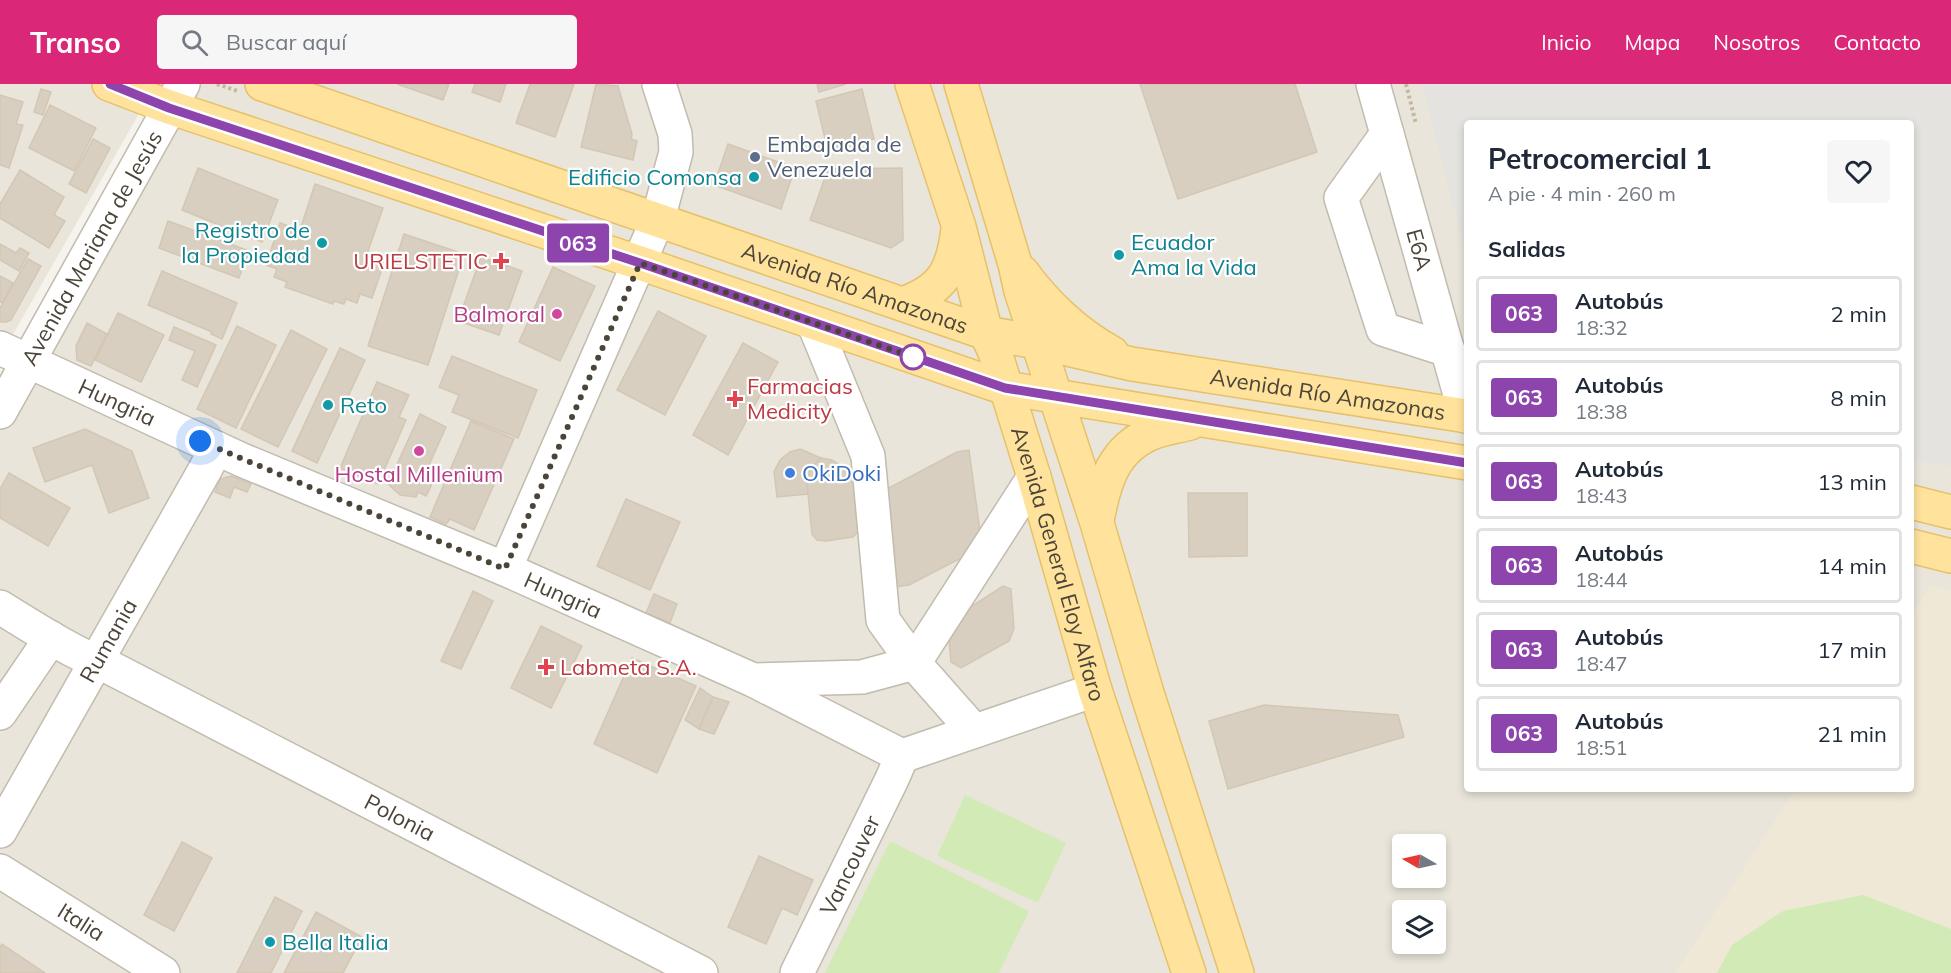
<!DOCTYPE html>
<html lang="es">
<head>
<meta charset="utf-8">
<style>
	body { margin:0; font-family:Mulish,sans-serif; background:#f6f6f7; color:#1f2937; height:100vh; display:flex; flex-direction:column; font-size:22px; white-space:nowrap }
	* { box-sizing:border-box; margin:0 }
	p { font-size:20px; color:#747a83 }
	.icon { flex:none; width:33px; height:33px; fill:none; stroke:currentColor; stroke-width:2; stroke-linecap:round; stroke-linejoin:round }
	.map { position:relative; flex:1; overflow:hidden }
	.sheet { position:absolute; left:1464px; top:36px; width:450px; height:672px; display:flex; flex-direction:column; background:#fff; border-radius:6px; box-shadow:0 3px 9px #0003 }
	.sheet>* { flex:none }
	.badge { padding:0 12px; border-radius:4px; font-size:21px; line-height:39px }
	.needle { width:39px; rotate:279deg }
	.tools { position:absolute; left:1392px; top:750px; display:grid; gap:12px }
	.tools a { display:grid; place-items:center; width:54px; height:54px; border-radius:6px; background:#fff; box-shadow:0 3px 9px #0003; font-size:30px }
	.you { position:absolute; width:30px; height:30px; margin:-15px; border:4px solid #fff; border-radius:50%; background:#1a73e8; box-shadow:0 0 0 9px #1a73e833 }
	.map>.badge { position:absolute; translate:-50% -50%; box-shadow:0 0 0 3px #fff }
	h2 { padding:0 24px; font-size:22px; line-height:54px }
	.round { display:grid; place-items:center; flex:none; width:63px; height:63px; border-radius:6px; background:#f6f6f7 }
	.headline { display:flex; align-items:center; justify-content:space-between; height:102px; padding:0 24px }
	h1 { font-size:28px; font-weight:700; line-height:45px }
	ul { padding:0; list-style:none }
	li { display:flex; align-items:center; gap:18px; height:75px; margin:0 12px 9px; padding:0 12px; border:3px solid #e0e1e3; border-radius:6px }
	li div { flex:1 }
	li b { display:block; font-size:22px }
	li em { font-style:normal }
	li .badge { min-width:66px; font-weight:700; text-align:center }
	header { display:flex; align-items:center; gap:36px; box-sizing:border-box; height:84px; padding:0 30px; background:#db2777; color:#fff }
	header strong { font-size:28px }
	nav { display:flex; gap:33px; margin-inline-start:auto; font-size:21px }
	.search { width:420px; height:54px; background:#f6f6f7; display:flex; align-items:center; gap:15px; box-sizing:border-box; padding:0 21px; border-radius:6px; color:#747a83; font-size:22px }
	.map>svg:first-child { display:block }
</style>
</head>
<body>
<header>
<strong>Transo</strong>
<div class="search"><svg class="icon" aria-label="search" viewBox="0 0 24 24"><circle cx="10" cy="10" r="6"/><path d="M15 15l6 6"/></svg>Buscar aquí</div>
<nav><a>Inicio</a><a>Mapa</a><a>Nosotros</a><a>Contacto</a></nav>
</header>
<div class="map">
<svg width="1951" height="889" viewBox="0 0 1951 889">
	<rect width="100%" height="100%" fill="#f6f3ec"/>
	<!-- residential -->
	<g fill="#eae5da" fill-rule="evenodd">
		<path d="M0 0H156L0 273Z"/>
		<path d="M198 0H1951V889H0V337ZM1467 39H1911V705H1467ZM1402 760H1436V794H1402ZM1402 826H1436V860H1402Z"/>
	</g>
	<!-- education -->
	<path fill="#efe8d6" d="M1931 501 1951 507V889H1675L1796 705H1911V531Z"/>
	<!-- green -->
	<g fill="#d2eab5">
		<path d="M965 711 1066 759 1038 819 937 772Z"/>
		<path d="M890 757 1029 827 999 889H825Z"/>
		<path d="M1863 811 1951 845V889H1717L1732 861 1783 827Z"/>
	</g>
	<!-- parking -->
	<path fill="#e5e3e0" d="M1422 0H1951V382L1911 376V39H1467V175Z"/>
	<!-- building -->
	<g fill="#d8cfc1" stroke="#d3c7b4" stroke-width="1.5">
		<path d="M397 0H449L443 16Z"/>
		<path d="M475 0H506L500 18 472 8Z"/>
		<path d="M530 0H574L555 53 516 39Z"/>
		<path d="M596 0 618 2 632 50 631 55 637 57 633 76 581 63Z"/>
		<path d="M817 0H846L819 8Z"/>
		<path d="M1140 0H1295L1317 68 1178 115Z"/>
		<path d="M41 5 51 8 43 31 34 28Z"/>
		<path d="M862 5 874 55 828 67 816 17Z"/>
		<path d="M0 11 23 18 16 40 23 41 9 84 0 81Z"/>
		<path d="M50 21 96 44 74 87 29 64Z"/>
		<path d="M93 55 110 64 86 109 69 100Z"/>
		<path d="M728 60 795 84 781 125 714 101Z"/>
		<path d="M198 84 278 116 262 158 182 126Z"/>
		<path d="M902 84 903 156 891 164 810 136 828 85Z"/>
		<path d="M20 86 64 113 54 131 65 137 49 164 0 134V120Z"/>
		<path d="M315 100 383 124 366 173 384 179 372 214 360 210 357 219 346 215 344 220 334 217 333 220 285 203 287 198 274 193 277 185 266 181 280 139 300 146Z"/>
		<path d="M168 137 249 167 239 194 159 164Z"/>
		<path d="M404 150 464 170 428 281 368 262Z"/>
		<path d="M0 160 16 169 20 164 29 169 19 187 0 176Z"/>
		<path d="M481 173 522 187 499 251 458 237Z"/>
		<path d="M28 175 41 182 11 236 6 238H0V224Z"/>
		<path d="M553 183 595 202 560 277 519 258Z"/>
		<path d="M162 187 237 219 222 255 211 250 212 248 148 221Z"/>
		<path d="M0 192 13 199 2 219 0 218Z"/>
		<path d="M658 227 706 252 665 331 617 306Z"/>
		<path d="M118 229 164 251 141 298 95 276Z"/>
		<path d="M87 239 107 250 91 282 77 276 76 262Z"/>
		<path d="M237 242 276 261 236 344 197 325Z"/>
		<path d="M174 243 216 261 197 303 182 296 195 267 169 256Z"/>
		<path d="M291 246 327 265 278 363 241 345Z"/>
		<path d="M743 259 778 278 728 371 693 351Z"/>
		<path d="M340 264 365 276 317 379 292 367Z"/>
		<path d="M452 272 537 306 518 354 452 328 459 311 439 303Z"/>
		<path d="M377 298 409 311 399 333 406 336 378 400 340 384Z"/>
		<path d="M420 330 446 343 424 392 434 396 426 412 418 408 416 413 400 411 388 400Z"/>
		<path d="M471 337 514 355 474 446 450 435 446 440 430 433Z"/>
		<path d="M85 345 132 367 149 414 109 429 92 381 45 398 33 364Z"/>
		<path d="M800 365 821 374 806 389 808 410 777 413 774 388 780 376 790 368Z"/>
		<path d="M969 366 981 455 973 468 909 501 896 503 887 405 957 368Z"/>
		<path d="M821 374 832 376 858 393 860 445 853 453 826 457 817 456 812 450 806 389Z"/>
		<path d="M9 389 70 424 48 462 0 434V405Z"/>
		<path d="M231 392 251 400 247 408 234 403 230 414 215 408 220 395Z"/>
		<path d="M1188 409H1247V472L1189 473Z"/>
		<path d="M626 415 680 438 650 506 597 482Z"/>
		<path d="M1003 502 1011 505 1014 545 1009 557 961 584 951 578 948 545 952 535Z"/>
		<path d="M473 507 493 517 461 585 441 577Z"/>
		<path d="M654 510 677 520 670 539 646 529Z"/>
		<path d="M541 542 582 562 551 624 511 604Z"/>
		<path d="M632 574 696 602 657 689 594 660Z"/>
		<path d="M700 604 713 613 699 645 685 636Z"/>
		<path d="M713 613 729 618 714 650 699 645Z"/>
		<path d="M1264 621 1398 631 1404 653 1228 705 1209 637Z"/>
		<path d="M182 758 212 774 174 847 144 831Z"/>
		<path d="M759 772 813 796 797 831 782 824 766 860 728 843Z"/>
		<path d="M275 813 302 827 271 889H237Z"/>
		<path d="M316 828 362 853 343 889H284Z"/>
		<path d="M2 860 45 889H0V863Z"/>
	</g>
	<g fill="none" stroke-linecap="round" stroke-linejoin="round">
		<defs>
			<g id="minor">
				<path id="s1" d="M1373 0 1466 332"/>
				<path d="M1387 50 1341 114 1383 245 1448 266"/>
				<path d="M814 240 868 372 883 536 914 579 974 647"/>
				<path id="s2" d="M0 264 242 376 505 485 753 596 902 672 1095 606"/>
				<path id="s3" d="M0 328 183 0"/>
				<path d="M505 485 658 135 676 68 675 50 659 0"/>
				<path id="s4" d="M0 523C37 546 73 569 113 585L701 889"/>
				<path d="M755 596 862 593 914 579 1034 393"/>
				<path d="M0 629 51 554"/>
				<path id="s5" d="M0 747 206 384 216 364"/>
				<path id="s6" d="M0 787 163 889"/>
				<path id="s7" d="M797 889 892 695 902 672"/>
			</g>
			<g id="major">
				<path d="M109 0 169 23 640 179 1005 304 1467 379"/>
				<path id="s8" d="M262 0 986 249 1037 258 1132 280 1467 332"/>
				<path id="s9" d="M912 0 959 143 986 249 995 268 1034 393 1095 606 1189 889"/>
				<path d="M961 0 1015 180 1021 207 1097 439 1147 609 1237 889"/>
				<path d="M1022 188C1045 220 1077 250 1112 269"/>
				<path d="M903 220C944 205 953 186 958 145"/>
				<path d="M1911 418 1951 428"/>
				<path d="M1097 437C1104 398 1113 364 1154 348 1166 344 1179 342 1190 339"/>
				<path d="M1911 462 1951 472"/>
			</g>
		</defs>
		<!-- minor casing -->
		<use href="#minor" stroke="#c2bbae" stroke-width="36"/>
		<!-- major casing -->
		<use href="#major" stroke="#e6c16a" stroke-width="36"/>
		<!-- path -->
		<g stroke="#c4b79f" stroke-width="4" stroke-dasharray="3 3" stroke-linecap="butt">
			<path d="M217 0 237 7"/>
			<path d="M1406 0 1416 40"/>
		</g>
		<!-- minor -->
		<use href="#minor" stroke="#fff" stroke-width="33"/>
		<!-- major -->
		<use href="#major" stroke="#ffe39c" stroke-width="33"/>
	</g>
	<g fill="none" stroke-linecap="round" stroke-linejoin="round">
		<defs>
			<path id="line" d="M110 0 169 24 640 179 1005 304 1467 379"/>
		</defs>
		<!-- line casing -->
		<use href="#line" stroke="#fff" stroke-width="14"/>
		<!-- line -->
		<use href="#line" stroke="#8e44ad" stroke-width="9"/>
		<!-- walk -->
		<path stroke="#4b4439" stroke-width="6" stroke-dasharray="0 10.8" d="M200 357 505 485 640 179 913 273"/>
	</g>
	<!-- markers -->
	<circle fill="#5c6f8a" stroke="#fff" stroke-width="2" cx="755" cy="73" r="6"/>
	<g fill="#0f9aa8" stroke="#fff" stroke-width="2">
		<circle cx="754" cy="93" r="6"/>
		<circle cx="322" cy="159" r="6"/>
		<circle cx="1119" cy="171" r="6"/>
		<circle cx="328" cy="321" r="6"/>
		<circle cx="270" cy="858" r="6"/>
	</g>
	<g fill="#e0444e" stroke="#fff" stroke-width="2">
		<path d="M498 168h6v6h6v6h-6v6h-6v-6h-6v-6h6z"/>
		<path d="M732 306h6v6h6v6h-6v6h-6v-6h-6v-6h6z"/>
		<path d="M543 574h6v6h6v6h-6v6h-6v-6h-6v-6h6z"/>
	</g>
	<g fill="#d1479c" stroke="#fff" stroke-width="2">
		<circle cx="557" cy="230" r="6"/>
		<circle cx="419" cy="367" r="6"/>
	</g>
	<circle fill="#fff" stroke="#8e44ad" stroke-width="3" cx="913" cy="273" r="12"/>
	<circle fill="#3f7fe0" stroke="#fff" stroke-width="2" cx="790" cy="389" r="6"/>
	<g text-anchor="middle" stroke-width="4.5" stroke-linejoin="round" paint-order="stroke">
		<!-- service labels -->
		<g font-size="22" fill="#4e5e75" stroke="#fff" text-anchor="start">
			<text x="767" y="68">Embajada de<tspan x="767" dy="25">Venezuela</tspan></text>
		</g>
		<!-- culture labels -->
		<g font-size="22" fill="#0d838f" stroke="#fff" text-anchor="start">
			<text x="742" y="101" text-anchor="end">Edificio Comonsa</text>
			<text x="310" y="154" text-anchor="end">Registro de<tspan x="310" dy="25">la Propiedad</tspan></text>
			<text x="1131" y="166">Ecuador<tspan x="1131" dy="25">Ama la Vida</tspan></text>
			<text x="340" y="329">Reto</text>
			<text x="282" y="866">Bella Italia</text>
		</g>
		<!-- street labels -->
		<g font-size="22" fill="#4b4439" stroke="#fff">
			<text dy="8" stroke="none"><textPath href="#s3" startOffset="188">Avenida Mariana de Jesús</textPath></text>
			<text dy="8" stroke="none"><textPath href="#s1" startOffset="172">E6A</textPath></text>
			<text dy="8" stroke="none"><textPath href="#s8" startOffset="627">Avenida Río Amazonas</textPath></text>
			<text dy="8" stroke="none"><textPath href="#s8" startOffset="1113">Avenida Río Amazonas</textPath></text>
			<text dy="8" stroke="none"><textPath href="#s2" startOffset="129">Hungria</textPath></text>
			<text dy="8" stroke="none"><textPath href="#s9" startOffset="502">Avenida General Eloy Alfaro</textPath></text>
			<text dy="8" stroke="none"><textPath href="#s2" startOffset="615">Hungria</textPath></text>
			<text dy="8" stroke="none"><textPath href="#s5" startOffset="219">Rumania</textPath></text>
			<text dy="8" stroke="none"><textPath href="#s4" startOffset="452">Polonia</textPath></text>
			<text dy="8" stroke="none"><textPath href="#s7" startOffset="120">Vancouver</textPath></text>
			<text dy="8" stroke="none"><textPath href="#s6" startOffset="96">Italia</textPath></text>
		</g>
		<!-- health labels -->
		<g font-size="22" fill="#be3a42" stroke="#fff" text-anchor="start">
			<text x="488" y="185" text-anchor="end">URIELSTETIC</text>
			<text x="747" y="310">Farmacias<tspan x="747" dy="25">Medicity</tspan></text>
			<text x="560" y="591">Labmeta S.A.</text>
		</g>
		<!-- hotel labels -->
		<g font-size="22" fill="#b23c85" stroke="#fff" text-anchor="end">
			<text x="545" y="238">Balmoral</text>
			<text x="419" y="398" text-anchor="middle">Hostal Millenium</text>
		</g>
		<!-- shop labels -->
		<g font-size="22" fill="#366cbe" stroke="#fff" text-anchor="start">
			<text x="802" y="397">OkiDoki</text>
		</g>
	</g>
</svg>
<div class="tools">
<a><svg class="needle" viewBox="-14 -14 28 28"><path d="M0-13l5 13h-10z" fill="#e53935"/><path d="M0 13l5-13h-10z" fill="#747a83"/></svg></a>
<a><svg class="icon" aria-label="layers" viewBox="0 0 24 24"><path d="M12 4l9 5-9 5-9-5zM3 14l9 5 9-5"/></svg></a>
</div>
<div class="you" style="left:200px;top:357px"></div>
<b class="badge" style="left:578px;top:159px;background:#8e44ad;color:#fff">063</b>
<section class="sheet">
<div class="headline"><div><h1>Petrocomercial 1</h1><p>A pie · 4 min · 260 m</p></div><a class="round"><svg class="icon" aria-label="heart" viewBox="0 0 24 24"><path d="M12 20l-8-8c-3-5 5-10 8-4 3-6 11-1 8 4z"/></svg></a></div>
<h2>Salidas</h2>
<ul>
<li><span class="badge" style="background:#8e44ad;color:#fff">063</span><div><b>Autobús</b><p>18:32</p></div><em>2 min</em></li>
<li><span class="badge" style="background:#8e44ad;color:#fff">063</span><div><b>Autobús</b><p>18:38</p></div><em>8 min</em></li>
<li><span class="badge" style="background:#8e44ad;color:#fff">063</span><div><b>Autobús</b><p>18:43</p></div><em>13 min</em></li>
<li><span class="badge" style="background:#8e44ad;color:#fff">063</span><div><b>Autobús</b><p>18:44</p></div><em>14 min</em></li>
<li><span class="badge" style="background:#8e44ad;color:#fff">063</span><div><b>Autobús</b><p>18:47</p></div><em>17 min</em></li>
<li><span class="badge" style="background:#8e44ad;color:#fff">063</span><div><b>Autobús</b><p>18:51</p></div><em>21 min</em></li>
</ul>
</section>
</div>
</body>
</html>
